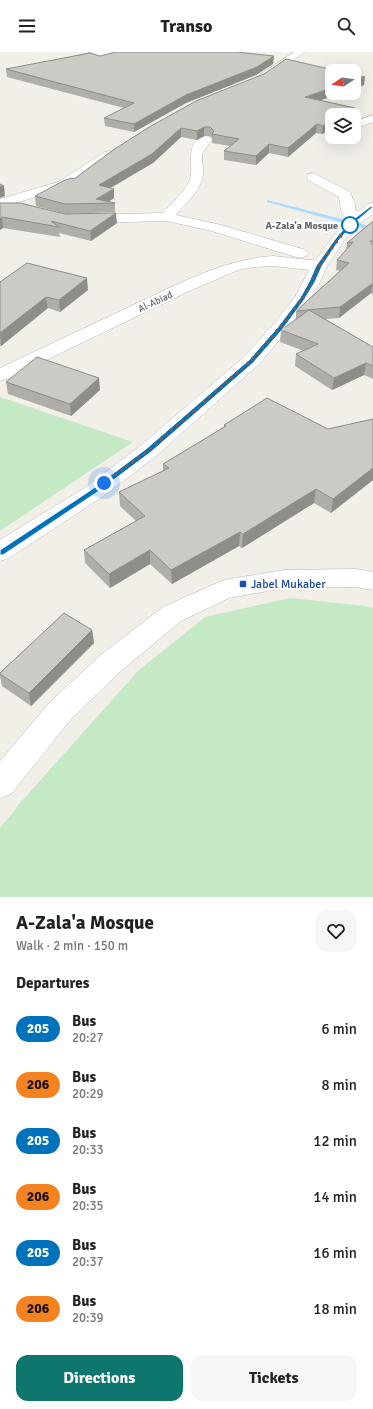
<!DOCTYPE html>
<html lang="en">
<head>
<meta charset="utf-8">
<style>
	body { margin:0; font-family:Signika,sans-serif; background:#f6f6f6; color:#222; height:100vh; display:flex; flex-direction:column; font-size:15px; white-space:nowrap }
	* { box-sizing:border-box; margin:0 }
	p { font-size:13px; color:#767676 }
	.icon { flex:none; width:22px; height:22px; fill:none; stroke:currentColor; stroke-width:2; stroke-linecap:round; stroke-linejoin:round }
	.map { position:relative; height:845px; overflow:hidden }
	.sheet { display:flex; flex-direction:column; background:#fff; flex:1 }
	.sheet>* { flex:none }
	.badge { padding:0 8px; border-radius:13px; font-size:14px; line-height:26px }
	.needle { width:26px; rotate:257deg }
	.fabs { position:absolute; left:325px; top:12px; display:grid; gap:8px }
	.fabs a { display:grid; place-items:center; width:36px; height:36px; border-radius:8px; background:#fff; box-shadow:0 4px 16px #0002; font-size:20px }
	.you { position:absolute; width:20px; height:20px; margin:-10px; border:3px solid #fff; border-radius:50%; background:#1a73e8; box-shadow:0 0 0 6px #1a73e833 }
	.map>.badge { position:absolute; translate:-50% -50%; box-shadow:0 0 0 2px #fff }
	h2 { padding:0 16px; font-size:15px; line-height:36px }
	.round { display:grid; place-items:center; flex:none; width:42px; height:42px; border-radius:12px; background:#f6f6f6 }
	.head { display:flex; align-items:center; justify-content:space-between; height:68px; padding:0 16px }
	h1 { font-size:19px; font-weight:700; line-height:30px }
	.button { display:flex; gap:8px; margin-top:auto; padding:8px 16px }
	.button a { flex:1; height:46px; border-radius:12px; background:#0f766e; color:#fff; font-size:16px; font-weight:700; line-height:46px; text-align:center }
	.button a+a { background:#f6f6f6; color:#222 }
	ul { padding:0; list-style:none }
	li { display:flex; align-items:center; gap:12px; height:56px; padding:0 16px }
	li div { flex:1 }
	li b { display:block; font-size:15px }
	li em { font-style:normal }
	li .badge { min-width:44px; font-weight:700; text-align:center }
	header { display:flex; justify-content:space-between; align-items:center; height:52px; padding:0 16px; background:#fff; font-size:18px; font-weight:700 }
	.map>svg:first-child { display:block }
</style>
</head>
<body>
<header><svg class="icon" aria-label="menu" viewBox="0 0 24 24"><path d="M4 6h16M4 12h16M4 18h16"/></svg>Transo<svg class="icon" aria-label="search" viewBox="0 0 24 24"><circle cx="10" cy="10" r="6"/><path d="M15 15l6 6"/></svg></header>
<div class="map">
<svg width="373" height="845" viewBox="0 0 373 845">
	<rect width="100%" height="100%" fill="#f1efe8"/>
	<!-- green -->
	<g fill="#c5e8c5">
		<path d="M0 345 133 390 0 479Z"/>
		<path d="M290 546 365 554 373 556V845H0V776L21 750 138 619 205 565Z"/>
	</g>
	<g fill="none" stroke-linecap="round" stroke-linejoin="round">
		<!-- stream -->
		<path fill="#aadaff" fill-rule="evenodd" d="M267 148 373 175V179L267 150Z"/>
		<defs>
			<g id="street">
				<path d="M94 0H112L110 2 65 12 60 9 62 7Z"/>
				<path d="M294 0H305L267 26H261L259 24 261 22Z"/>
				<path d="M373 63V70L354 77V70Z"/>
				<path d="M332 80V85H337L336 86H327L325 84 327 82Z"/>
				<path d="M206 84 210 85 212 88C210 91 206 94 204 98 199 107 206 118 202 128 198 141 185 152 176 163L221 173 306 198 309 201 306 204 301 206 289 203 212 179 167 169 87 171 82 170 80 167 82 164 87 163 163 161C171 151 183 142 189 130 196 115 182 90 206 84Z"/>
				<path d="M109 99 113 100 115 103 113 106 68 136 0 155V147L58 130 105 100Z"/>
				<path d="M313 121 350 140 355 152V158L363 162 365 165 363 168C355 170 343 167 341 158 340 154 340 150 339 145L308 128 307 125 308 122Z"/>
				<path d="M273 204 319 209 325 211 327 214 325 217 319 219 273 214 254 215 238 218 185 241 7 327 0 329V316C44 295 89 274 133 253 177 233 223 207 273 204Z"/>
			</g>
			<g id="secondary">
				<path d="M373 151V162L356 174 343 190 327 214 320 230 308 251 286 280 258 313 156 404 102 445 9 506 0 509V488L86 435 140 394 244 305 274 272 295 245 311 214 346 168 368 152Z"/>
				<path d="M356 517 373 520V538L356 535 284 536 229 546 181 569 122 618 72 666 11 742 0 746V709L52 648 102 602 163 555 224 528 284 518Z"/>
			</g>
		</defs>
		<!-- street casing -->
		<use href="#street" stroke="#b5b8bc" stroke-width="1"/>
		<!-- secondary casing -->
		<use href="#secondary" stroke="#b6babf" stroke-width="1"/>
		<!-- street -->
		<use href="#street" fill="#fff" fill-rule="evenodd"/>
		<!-- secondary -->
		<use href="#secondary" fill="#fff" fill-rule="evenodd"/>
	</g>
	<!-- wall -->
	<g fill="#afaea9">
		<path d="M100 4 273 12 256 23 186 51 134 80 105 74 104 66 124 56 7 25 6 17Z"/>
		<path d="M320 48 355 56 354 64 332 63V77L322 82 316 81 288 105 269 101 256 113 224 108V99L230 94 212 91V86L210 84H204L197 88 181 85 153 111 111 136 114 146 109 149 115 151V160L66 162 36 154 35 144 74 127 151 74Z"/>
		<path d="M0 151 65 162 117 171 91 189 59 181 60 185 3 176 0 178Z"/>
		<path d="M373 169V243L371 241 339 266 325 267 373 295V327L364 323 332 338 295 314 296 302 304 299 280 290 281 278 296 267V259L340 219 336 218 337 208 346 199 347 191Z"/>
		<path d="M0 230 88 238 60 260 48 256 1 294H0Z"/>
		<path d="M6 330 100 338 71 364 8 342Z"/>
		<path d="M373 367V428L331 461 314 451 242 496 239 494 172 532 150 512 110 536 85 511 84 498 136 469 120 454 119 440 163 419V412L224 375V373L328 377Z"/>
		<path d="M92 578 94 591 31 654 2 634 0 624V621Z"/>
	</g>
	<!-- shaded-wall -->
	<g fill="#8f8d8a">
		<path d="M274 4 273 12 256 23 186 51 134 80V72L186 43Z"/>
		<path d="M365 25 364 33 354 37V29Z"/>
		<path d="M332 36V41H341L305 54V45Z"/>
		<path d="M355 56 354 64V63H342Z"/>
		<path d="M332 69V77L322 82 323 74Z"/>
		<path d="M317 72 316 81 288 105V96Z"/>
		<path d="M204 75V84L197 88V79Z"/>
		<path d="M181 76V85L153 111 99 142V133Z"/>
		<path d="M269 92V101L256 113V104Z"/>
		<path d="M4 134 5 144 0 146V135Z"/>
		<path d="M114 137V146L106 151 96 147Z"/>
		<path d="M116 161 117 171 91 189 90 179Z"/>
		<path d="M2 165 3 176 0 178V167Z"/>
		<path d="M87 226 88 238 60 260 59 248Z"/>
		<path d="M373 231 371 241 339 266 340 255Z"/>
		<path d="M46 245 48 256 1 294 0 281Z"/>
		<path d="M366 311 364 323 332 338 334 326Z"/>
		<path d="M99 326 100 338 71 364 70 352Z"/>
		<path d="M373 416V428L331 461 333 447Z"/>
		<path d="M316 437 314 451 242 496 243 482Z"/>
		<path d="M240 480 239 494 172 532 171 518Z"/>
		<path d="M150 498V512L110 536 109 522Z"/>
		<path d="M92 578 94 591 31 654 29 641Z"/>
	</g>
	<!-- building -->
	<g fill="#cccac5" stroke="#8f8d8a">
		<path d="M116 0H236L274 4 257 15 186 43 134 72 104 66 134 51 6 17 90 1 100 4Z"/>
		<path d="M286 7 338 19H332V36L305 45 355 56 342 63H332V69L323 74 317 72 288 96 269 92 256 104 224 99 239 87 212 82 214 79 210 75H204L197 79 181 76 152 102 99 133 114 137 96 147 115 151 65 152 35 144 63 129 71 126 74 127 113 98 151 74 196 49 264 22Z"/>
		<path d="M354 23 365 25 354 29Z"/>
		<path d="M0 132 4 134 0 135Z"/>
		<path d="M0 151H20L65 162 116 161 90 179 51 169 59 175 2 165 0 167Z"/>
		<path d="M373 169V189H370L373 193V231L340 255 296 259 349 211 337 208 353 190 347 191Z"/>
		<path d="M27 211 87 226 59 248 46 245 0 281V230Z"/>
		<path d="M309 258 373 295V314L366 311 334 326 296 302 318 292 281 278Z"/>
		<path d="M37 305 99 326 70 352 6 330Z"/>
		<path d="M267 346 328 377 373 367V416L333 447 316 437 243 482 240 480 171 518 150 498 109 522 84 498 145 464 119 440 169 416 163 412 226 374 224 373Z"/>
		<path d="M64 561 92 578 29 641 0 622V621Z"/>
	</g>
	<!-- line -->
	<path fill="#0072bc" stroke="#fff" d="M371 154 373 155 353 172 339 188 322 214 315 230 304 248 282 278 253 311 151 400 96 441 3 503H0V498L91 438 146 397 249 308 278 275 300 246 309 230 316 214 336 186 350 170Z"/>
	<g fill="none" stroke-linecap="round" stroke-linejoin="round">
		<!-- walk -->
		<path stroke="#5f6368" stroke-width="4" stroke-dasharray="0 7.2" d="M104 431 148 399 251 309 280 276 302 247 312 230 319 214 338 187 350 173"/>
	</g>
	<!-- markers -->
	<circle fill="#fff" stroke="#0072bc" stroke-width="2" cx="350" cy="173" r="8"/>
	<rect fill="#1a4fb4" stroke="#fff" stroke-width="1.5" x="239" y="528" width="8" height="8" rx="2"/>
	<g text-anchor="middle" stroke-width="4" stroke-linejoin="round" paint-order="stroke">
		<!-- far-stop labels -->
		<g font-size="10" font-weight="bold" fill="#5f6368" stroke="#fff" text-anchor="end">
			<text x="338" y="177">A-Zala'a Mosque</text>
		</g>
		<!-- far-street labels -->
		<g font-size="10" fill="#5f6368" stroke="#fff">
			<text transform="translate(155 249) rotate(-25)" y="4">Al-Abiad</text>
		</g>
		<!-- transit labels -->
		<g font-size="12" fill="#164399" stroke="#fff" text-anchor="start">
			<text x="251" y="536">Jabel Mukaber</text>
		</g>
	</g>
</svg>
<div class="fabs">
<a><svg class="needle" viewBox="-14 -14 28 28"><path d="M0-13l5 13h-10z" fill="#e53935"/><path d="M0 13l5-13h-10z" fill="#767676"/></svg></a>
<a><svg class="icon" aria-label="layers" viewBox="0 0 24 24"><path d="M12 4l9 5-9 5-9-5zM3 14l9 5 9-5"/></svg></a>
</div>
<div class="you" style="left:104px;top:431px"></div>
</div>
<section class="sheet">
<div class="head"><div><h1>A-Zala'a Mosque</h1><p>Walk · 2 min · 150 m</p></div><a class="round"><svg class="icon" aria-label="heart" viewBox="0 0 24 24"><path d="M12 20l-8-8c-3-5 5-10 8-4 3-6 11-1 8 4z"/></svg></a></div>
<h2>Departures</h2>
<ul>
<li><span class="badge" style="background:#0072bc;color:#fff">205</span><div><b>Bus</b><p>20:27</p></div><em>6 min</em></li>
<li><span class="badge" style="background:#f58220;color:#111">206</span><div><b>Bus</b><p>20:29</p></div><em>8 min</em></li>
<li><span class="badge" style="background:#0072bc;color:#fff">205</span><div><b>Bus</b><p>20:33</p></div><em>12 min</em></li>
<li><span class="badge" style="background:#f58220;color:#111">206</span><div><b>Bus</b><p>20:35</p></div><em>14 min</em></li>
<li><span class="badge" style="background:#0072bc;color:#fff">205</span><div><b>Bus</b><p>20:37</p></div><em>16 min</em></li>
<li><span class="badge" style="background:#f58220;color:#111">206</span><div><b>Bus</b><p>20:39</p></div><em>18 min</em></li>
</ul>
<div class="button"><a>Directions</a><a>Tickets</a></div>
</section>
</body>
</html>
